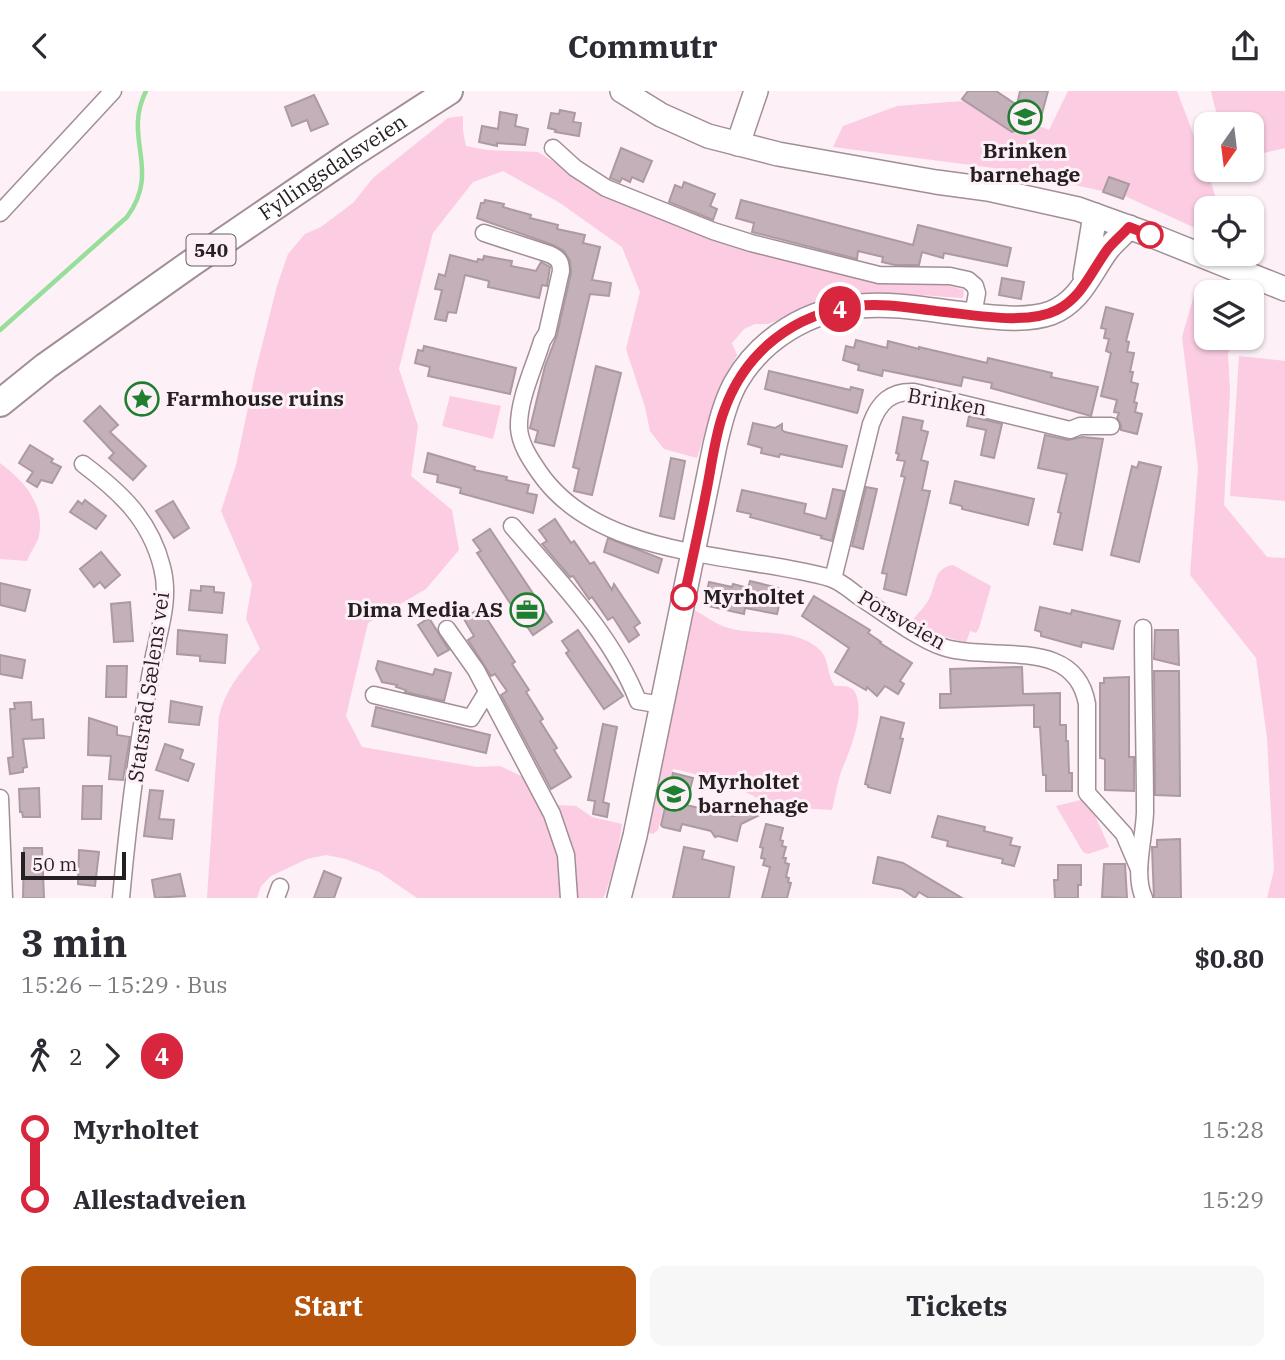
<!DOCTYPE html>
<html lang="en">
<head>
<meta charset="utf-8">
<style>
	body { margin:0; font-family:"IBM Plex Serif",serif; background:#f7f7f7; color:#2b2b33; height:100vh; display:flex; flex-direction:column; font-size:26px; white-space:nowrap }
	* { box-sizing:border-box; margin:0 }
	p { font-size:23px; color:#7c7c81 }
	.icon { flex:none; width:38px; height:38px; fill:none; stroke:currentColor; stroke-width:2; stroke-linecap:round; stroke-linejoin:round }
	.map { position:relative; height:807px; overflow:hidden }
	.side { display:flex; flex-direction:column; background:#fff; flex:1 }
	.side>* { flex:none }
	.badge { padding:0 14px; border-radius:23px; font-size:24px; line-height:46px }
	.needle { width:46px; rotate:194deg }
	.controls { position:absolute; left:1194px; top:21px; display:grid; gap:14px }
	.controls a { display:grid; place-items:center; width:70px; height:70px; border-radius:14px; background:#fff; box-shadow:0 2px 5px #0004; font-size:35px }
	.scale { position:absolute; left:21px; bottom:18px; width:105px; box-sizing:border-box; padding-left:7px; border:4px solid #261f22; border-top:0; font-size:19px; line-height:24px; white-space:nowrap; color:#261f22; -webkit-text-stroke:5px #fdf0f6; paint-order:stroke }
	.map>.badge { position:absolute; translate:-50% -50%; box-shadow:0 0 0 4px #fff }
	.legs { display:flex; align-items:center; gap:10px; height:77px; padding:0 21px; font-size:23px }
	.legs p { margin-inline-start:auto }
	.head { display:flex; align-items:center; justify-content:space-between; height:119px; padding:0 21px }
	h1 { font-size:38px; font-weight:700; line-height:52px }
	.action { display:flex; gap:14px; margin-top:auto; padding:14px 21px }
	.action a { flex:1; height:80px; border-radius:14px; background:#b45309; color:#fff; font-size:28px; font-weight:700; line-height:80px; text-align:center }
	.action a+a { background:#f7f7f7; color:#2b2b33 }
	ul { padding:0 21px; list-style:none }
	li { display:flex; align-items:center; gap:24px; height:70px; font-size:26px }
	li i { display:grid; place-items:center; width:10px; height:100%; margin:0 9px; background:currentColor }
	li i::after { content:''; width:18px; height:18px; margin:-9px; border:5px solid; border-radius:50%; background:#fff }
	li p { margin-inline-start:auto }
	li:first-child i { background:linear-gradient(#0000 50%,currentColor 0) }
	li:last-child i { background:linear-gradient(currentColor 50%,#0000 0) }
	header { display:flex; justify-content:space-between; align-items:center; height:91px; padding:0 21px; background:#fff; font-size:32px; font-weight:700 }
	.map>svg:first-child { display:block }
</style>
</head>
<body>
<header><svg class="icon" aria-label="back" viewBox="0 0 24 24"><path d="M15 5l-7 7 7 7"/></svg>Commutr<svg class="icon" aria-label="share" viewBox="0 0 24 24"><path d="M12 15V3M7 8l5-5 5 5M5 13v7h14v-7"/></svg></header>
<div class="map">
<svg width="1285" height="807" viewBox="0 0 1285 807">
	<rect width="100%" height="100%" fill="#fdf0f6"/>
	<!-- green -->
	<g fill="#fbcce2">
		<path d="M1068 0H1177L1207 79 1219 117H1206V142L1125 105 1001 78 833 56 843 35 897 15 977 9 1049 39Z"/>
		<path d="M1211 0H1285V57L1251 65V33H1219Z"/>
		<path d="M463 25V40L466 55 487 59 538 61 562 76 579 91 614 109 714 149 875 191 944 193 964 199 963 207 891 202 855 204 825 211 768 233H755L744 238 732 252 737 264 717 301 697 367 664 358 650 340 645 316 626 258 640 201 622 156 560 112 503 80 473 91 433 142 399 278 418 335 411 385 452 419 459 459 426 498 368 532 346 625 362 656 477 676 500 675 523 686 540 713 576 715 592 726 622 733 617 765 606 801 603 807H417L379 781 346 768 326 764 307 768 271 785 261 795 257 807H207L219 625C226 597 242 580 260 558L246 528 252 493 221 420 236 374 256 278 277 195 288 163 305 143 321 136 353 112 373 87 448 27Z"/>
		<path d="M1195 201 1206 205V247H1234L1228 263 1230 300 1224 414 1267 466 1285 467V807H1267L1274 779 1267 647 1256 567 1190 484 1198 376 1182 246Z"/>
		<path d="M1239 265 1285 270V410L1230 405Z"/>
		<path d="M450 305 501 315 493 348 442 335Z"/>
		<path d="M0 372C24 390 45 413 39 445 37 453 30 461 27 470L0 468Z"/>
		<path d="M953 474 991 495 979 537 976 542 970 540 966 552 939 544 912 530C917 523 925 516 929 508 937 493 933 477 953 474Z"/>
		<path d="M691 517C702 523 714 532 725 536 756 546 796 535 821 560 829 569 827 585 835 595 842 595 851 594 855 601 866 623 849 661 841 681 837 693 835 706 832 719L782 716 771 718C759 701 695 682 673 678L658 739 653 743 646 741Z"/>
		<path d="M1081 709 1092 718 1109 756 1088 763 1083 761 1056 715Z"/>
	</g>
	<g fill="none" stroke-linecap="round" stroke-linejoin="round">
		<!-- stream -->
		<path stroke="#97de9b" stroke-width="4.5" d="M0 239 127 126C162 78 122 48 146 0"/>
	</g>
	<!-- building -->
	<g fill="#c4b0b9" stroke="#ad99a2" stroke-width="2">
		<path d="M968 0H996L1017 14 1020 0H1048L1040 30 1012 41 962 8Z"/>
		<path d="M314 4 328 33 311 40 307 29 292 35 285 16Z"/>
		<path d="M560 19 575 22 573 31 581 32 579 45 555 41 556 39 548 37 551 22 559 23Z"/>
		<path d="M500 21 517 24 515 35 528 38 525 54 497 52V55L479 51 482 35 498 38Z"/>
		<path d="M621 57 652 70 643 91 632 86 630 91 622 87 620 91 610 87Z"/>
		<path d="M1109 86 1129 93 1123 108 1103 101Z"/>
		<path d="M684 91 715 103 710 115 717 118 713 129 669 111 675 94 682 97Z"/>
		<path d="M485 109 504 113 503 116 531 124 530 127 558 134 557 138 585 144 583 152 600 156 592 189 611 192 609 205 590 203 554 355 535 351 538 340 530 337 545 275 557 244 571 182 570 170 564 160 553 154 477 127 481 112H484Z"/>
		<path d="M741 109 913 154 918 134 1011 157 1007 175 944 162 943 167 922 161 919 174H895L882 171 883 166 858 160 857 168 752 141 754 132 736 127Z"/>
		<path d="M450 164 477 171 478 168 483 169 484 165 512 170 511 175 536 180 541 171 550 176 547 195 542 194 539 207 488 196 489 190 465 184 456 222 448 221 446 230 435 228 442 199 435 198 439 183 445 185Z"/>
		<path d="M1002 187 1024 191 1021 208 999 204Z"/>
		<path d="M1106 216 1133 223 1126 250 1129 251 1127 261 1134 262 1130 281H1133L1131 291 1138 293 1134 311 1137 312 1135 321 1142 323 1137 343 1121 339V334L1117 327 1119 322 1114 321 1117 309 1101 305 1111 262 1106 260 1109 248 1104 247 1106 238 1101 237Z"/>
		<path d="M856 249 887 257 888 250 919 258V256L987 272 988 267 1052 282 1051 286 1098 296 1091 325 991 297 992 292 963 286 961 295 883 279 882 285 858 279 859 274 843 269 846 255 854 257Z"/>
		<path d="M424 255 516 277 510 303 428 285 430 276 415 272 418 259 423 260Z"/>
		<path d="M596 275 621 282 592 404 574 400 579 378 573 376Z"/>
		<path d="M769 280 850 299 851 296 863 299 858 320 857 322 765 298Z"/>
		<path d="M100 315 118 334 110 341 146 375 133 389 109 367 114 362 84 330Z"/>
		<path d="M969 325 1002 333 994 367 981 364 986 339 967 335Z"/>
		<path d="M903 326 923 330 921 339 928 341 921 369 928 371 922 399 930 400 906 504 884 498 887 483 882 482 905 386 901 385 905 370 897 369 899 363 896 362Z"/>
		<path d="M753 332 775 337 782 333V339L785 341 847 355 842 376 780 363 779 366 761 362 762 357 748 353Z"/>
		<path d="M1045 344 1068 349 1082 346 1103 348 1082 459 1054 453 1061 422 1058 421 1067 383 1038 377Z"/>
		<path d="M30 354 53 368 51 371 61 376 52 392 41 389 37 396 27 390 33 381 19 372Z"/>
		<path d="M428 362 475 376 474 379 507 386 506 389 529 394 527 402 537 404 533 422 460 402 461 397 437 391 438 384 424 381Z"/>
		<path d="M671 367 685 370 674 428 660 425Z"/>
		<path d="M1139 371 1161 376 1139 471 1111 464 1132 375 1137 377Z"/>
		<path d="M955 390 1034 408 1028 434 962 418V415L950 412Z"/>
		<path d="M866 396 877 398 863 458 852 455Z"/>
		<path d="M833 398 844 400 832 450 821 447 822 445 750 426 751 423 737 420 742 399 806 413 804 422 826 428Z"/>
		<path d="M85 409 106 425 96 438 70 421 78 410 82 413Z"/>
		<path d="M173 410 189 437 174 447 156 420Z"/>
		<path d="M555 428 571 452 574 450 590 473 594 471 612 499 614 493 640 532 634 536 639 544 629 551 613 526 608 529 592 506 589 508 573 485 570 486 542 453 547 450 539 439Z"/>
		<path d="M490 438 552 531 533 544 524 531 520 533 511 520 514 518 477 462 481 460 473 449Z"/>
		<path d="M608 447 662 468 658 482 604 461Z"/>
		<path d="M101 461 120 484 105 497 100 491 94 496 80 478Z"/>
		<path d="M750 490 783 498 777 523 745 517 744 523 704 514 709 491 732 496 733 493 748 497Z"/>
		<path d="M0 492 30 499 25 520 0 514Z"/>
		<path d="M201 495 214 496V501L224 502 222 522 189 519 191 499 201 500Z"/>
		<path d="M814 505 870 539 868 542 881 551 880 552 912 572 900 590 904 593 898 603 885 595 877 605 867 596 866 599 835 581 849 557 802 525Z"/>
		<path d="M130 511 133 550 114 551 111 513Z"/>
		<path d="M1040 516 1071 523 1072 519 1120 530 1113 558 1082 551 1081 556 1041 545V541L1035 539Z"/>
		<path d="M480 517 515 571 512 573 529 599 526 601 543 628 540 630 557 657 554 659 571 686 551 698 501 604 507 600 495 583 491 585 468 549 474 545 464 528Z"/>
		<path d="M429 527 449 559 438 565 418 534Z"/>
		<path d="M178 539 227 544 225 572 200 570V565L177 563Z"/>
		<path d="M578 539 623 605 604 618 566 562 569 560 562 550Z"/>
		<path d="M1155 539H1178L1179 574 1154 568Z"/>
		<path d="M0 564 25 569 22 587 0 583Z"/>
		<path d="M378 570 433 584 435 578 451 582 444 610 405 601 406 599 396 596 397 594 382 591 376 578Z"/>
		<path d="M107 575H127L126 606H106Z"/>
		<path d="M1022 576 1023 603 1060 602V634H1066V650H1068L1069 682H1072V700H1046V684H1043L1040 636H1034V614L940 617V603H951L950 578Z"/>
		<path d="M1154 580H1179L1180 705 1155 704Z"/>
		<path d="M1129 586V666H1134V700L1105 699V668L1100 667V592H1104V587Z"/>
		<path d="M171 610 202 616 199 634 169 631Z"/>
		<path d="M31 611 32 629 43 628 44 647 23 648 27 676 23 677V681L10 683 8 667 13 666 10 618H15L14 612Z"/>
		<path d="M376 616 490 644 486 662 372 635Z"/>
		<path d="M881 626 904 632 900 647 903 648 890 702 868 696V694L865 693Z"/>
		<path d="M89 627 117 636V644L130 646 123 689 109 688 111 665 88 664Z"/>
		<path d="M603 633 617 636 603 711 609 713 607 726 593 723 595 710 588 709Z"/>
		<path d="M165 653 183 659 180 668 194 673 188 690 156 679Z"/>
		<path d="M673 682 693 687 686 714 734 725 763 710 768 720 741 733 737 750 718 745 715 746 711 740 682 733 680 740 663 736 661 734Z"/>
		<path d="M83 695H102L101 728H82Z"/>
		<path d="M39 697 40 726H23L22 721H20L19 698Z"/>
		<path d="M150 699 163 700 159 728 174 729 172 748 144 745Z"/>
		<path d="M938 725 985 736 984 740 1012 747 1010 754 1020 756 1014 775 1002 772 1003 768 947 755 948 750 932 746Z"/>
		<path d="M766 733 783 737 780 749 783 750 782 755 786 756 783 767H786L785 772 789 773 786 786 789 787 788 791 791 792 787 807H762L770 776 763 774 765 768 761 767 763 757 760 756Z"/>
		<path d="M1180 748 1181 807H1154L1152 756H1157V749Z"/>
		<path d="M684 756 704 760 702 768 734 776 729 807H673Z"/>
		<path d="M24 757H42L44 807H23Z"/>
		<path d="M79 759 99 761 95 795 78 793Z"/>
		<path d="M878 766 903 772 962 807H929L919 801 915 807 902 798 873 792Z"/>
		<path d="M1104 773H1125L1127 807 1102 806Z"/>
		<path d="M1058 774H1081V794H1078V807H1055L1054 789H1058Z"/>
		<path d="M324 780 341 787 334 807H314Z"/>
		<path d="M180 783 185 805 155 807 152 789Z"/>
	</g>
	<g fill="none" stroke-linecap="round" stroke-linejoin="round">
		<defs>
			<g id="minor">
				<path d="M553 57 575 77 606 97 713 140 751 152 879 184 950 185 968 189 975 195 977 202 973 224"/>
				<path d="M0 122 113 0"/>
				<path d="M484 142 549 163C558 167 561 170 561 180L547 242 542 250C534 277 518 309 519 337 520 353 530 368 539 381 599 469 737 461 830 487 840 490 849 498 857 504 881 520 917 547 943 556 992 572 1075 544 1087 613V702L1124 743 1139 778"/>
				<path d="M83 373C120 401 150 428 162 476 171 510 158 541 152 575 138 651 128 730 121 807"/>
				<path d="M512 435C558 489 612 543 638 610L662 614"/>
				<path d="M833 488 871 333C879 311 891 300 914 301L1070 339 1080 335H1111"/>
				<path d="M1143 537C1143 598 1145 660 1145 722 1144 748 1133 784 1144 807"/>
				<path d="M447 538 476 579 552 723 566 764 569 807"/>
				<path d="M374 604 471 627 487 601"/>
				<path d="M0 707 4 807"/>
				<path d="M276 807 280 796"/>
			</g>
			<g id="secondary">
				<path d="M622 0 661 24 708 45 778 63 936 91 988 98 1078 118 1153 145 1285 198"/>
				<path d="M738 53 756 0"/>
				<path d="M1085 185 1095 124"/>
				<path d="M619 807 635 745 715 354C720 333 725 312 735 293 760 248 809 218 860 215 892 212 925 218 956 222 986 225 1023 232 1051 222 1080 211 1090 182 1107 159 1113 151 1122 144 1129 136"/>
			</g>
			<g id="primary">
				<path id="s1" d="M0 312 46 275 190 173 350 64 449 0"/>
			</g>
		</defs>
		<!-- minor casing -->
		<use href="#minor" stroke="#a28e97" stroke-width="19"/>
		<!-- secondary casing -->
		<use href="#secondary" stroke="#a28e97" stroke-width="26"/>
		<!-- primary casing -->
		<use href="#primary" stroke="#a28e97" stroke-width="30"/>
		<!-- minor -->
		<use href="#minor" stroke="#fff" stroke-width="16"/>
		<!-- secondary -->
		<use href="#secondary" stroke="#fff" stroke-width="23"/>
		<!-- primary -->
		<use href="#primary" stroke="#fff" stroke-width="26"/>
	</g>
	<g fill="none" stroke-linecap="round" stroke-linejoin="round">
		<defs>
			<path id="line-1" d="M684 506C692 470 700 433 707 397 712 372 715 344 724 320 745 260 795 222 857 215 884 212 910 217 936 220 970 223 1026 235 1057 219 1082 206 1091 181 1107 159 1113 151 1122 144 1129 136L1150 144"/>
		</defs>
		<!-- line-1 casing -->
		<use href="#line-1" stroke="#fff" stroke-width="16"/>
		<!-- line-1 -->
		<use href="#line-1" stroke="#d7263d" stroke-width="10"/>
	</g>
	<!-- icons -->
	<defs>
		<symbol id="school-ring" viewBox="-11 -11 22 22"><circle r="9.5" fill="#fdf0f6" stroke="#1f7f31" stroke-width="1.5"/><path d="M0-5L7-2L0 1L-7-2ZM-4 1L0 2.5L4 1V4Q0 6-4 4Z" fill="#1f7f31"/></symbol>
		<symbol id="sight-ring" viewBox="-11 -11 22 22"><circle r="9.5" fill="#fdf0f6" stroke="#1f7f31" stroke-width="1.5"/><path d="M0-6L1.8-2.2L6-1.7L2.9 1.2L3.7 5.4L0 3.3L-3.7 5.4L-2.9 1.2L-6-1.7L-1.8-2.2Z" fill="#1f7f31"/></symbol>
		<symbol id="office-ring" viewBox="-11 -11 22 22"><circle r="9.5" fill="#fdf0f6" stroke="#1f7f31" stroke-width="1.5"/><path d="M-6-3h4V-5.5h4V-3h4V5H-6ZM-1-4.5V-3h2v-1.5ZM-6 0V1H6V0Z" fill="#1f7f31"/></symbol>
	</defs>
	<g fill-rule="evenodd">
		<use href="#school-ring" x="1006" y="7" width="38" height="38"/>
		<use href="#sight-ring" x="123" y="289" width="38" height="38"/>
		<use href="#office-ring" x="508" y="500" width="38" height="38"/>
		<use href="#school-ring" x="655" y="684" width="38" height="38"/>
	</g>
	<!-- markers -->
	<g fill="#fff" stroke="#d7263d" stroke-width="3.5">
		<circle cx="1150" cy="144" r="12"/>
		<circle cx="684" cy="506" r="12"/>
	</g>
	<g text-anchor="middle" stroke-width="6" stroke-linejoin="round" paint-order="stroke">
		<!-- shield labels -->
		<rect fill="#fdf0f6" stroke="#665e62" stroke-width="2" x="186.5" y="143.5" width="49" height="31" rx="5"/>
		<g font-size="19" font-weight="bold" fill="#261f22">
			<text x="211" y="166">540</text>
		</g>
		<!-- poi labels -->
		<g font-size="21" font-weight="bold" fill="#261f22" stroke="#fdf0f6" text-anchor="start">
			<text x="1025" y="67" text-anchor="middle">Brinken<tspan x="1025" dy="24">barnehage</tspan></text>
			<text x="166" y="315">Farmhouse ruins</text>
			<text x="503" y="526" text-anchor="end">Dima Media AS</text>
			<text x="698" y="698">Myrholtet<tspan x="698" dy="24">barnehage</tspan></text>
		</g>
		<!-- street labels -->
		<g font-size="21" fill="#261f22" stroke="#fdf0f6">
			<text dy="7" stroke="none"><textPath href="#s1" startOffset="408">Fyllingsdalsveien</textPath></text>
			<text transform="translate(947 311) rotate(10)" y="7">Brinken</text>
			<text transform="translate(902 529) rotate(30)" y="7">Porsveien</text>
			<text transform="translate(149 596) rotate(-82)" y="7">Statsråd Sælens vei</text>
		</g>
		<!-- stop labels -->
		<g font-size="21" font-weight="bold" fill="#261f22" stroke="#fdf0f6" text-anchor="start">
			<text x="703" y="513">Myrholtet</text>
		</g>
	</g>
</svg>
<div class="controls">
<a><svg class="needle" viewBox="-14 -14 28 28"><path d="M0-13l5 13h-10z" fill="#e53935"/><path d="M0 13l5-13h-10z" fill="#7c7c81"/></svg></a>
<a><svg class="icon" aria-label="locate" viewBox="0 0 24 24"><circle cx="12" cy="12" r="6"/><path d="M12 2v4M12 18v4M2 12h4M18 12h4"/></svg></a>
<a><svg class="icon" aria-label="layers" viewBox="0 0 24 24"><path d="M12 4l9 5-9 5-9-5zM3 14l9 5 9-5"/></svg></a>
</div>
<div class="scale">50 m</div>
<b class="badge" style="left:840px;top:218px;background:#d7263d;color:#fff">4</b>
</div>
<section class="side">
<div class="head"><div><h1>3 min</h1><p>15:26 – 15:29 · Bus</p></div><b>$0.80</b></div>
<div class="legs"><svg class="icon" aria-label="walk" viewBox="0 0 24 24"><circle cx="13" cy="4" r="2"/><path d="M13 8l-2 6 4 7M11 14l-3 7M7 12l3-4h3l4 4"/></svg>2<svg class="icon" aria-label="forward" viewBox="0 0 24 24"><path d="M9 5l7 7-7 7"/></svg><b class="badge" style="background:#d7263d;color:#fff">4</b></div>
<ul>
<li><i style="color:#d7263d"></i><b>Myrholtet</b><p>15:28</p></li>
<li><i style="color:#d7263d"></i><b>Allestadveien</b><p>15:29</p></li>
</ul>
<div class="action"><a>Start</a><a>Tickets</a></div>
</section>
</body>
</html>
